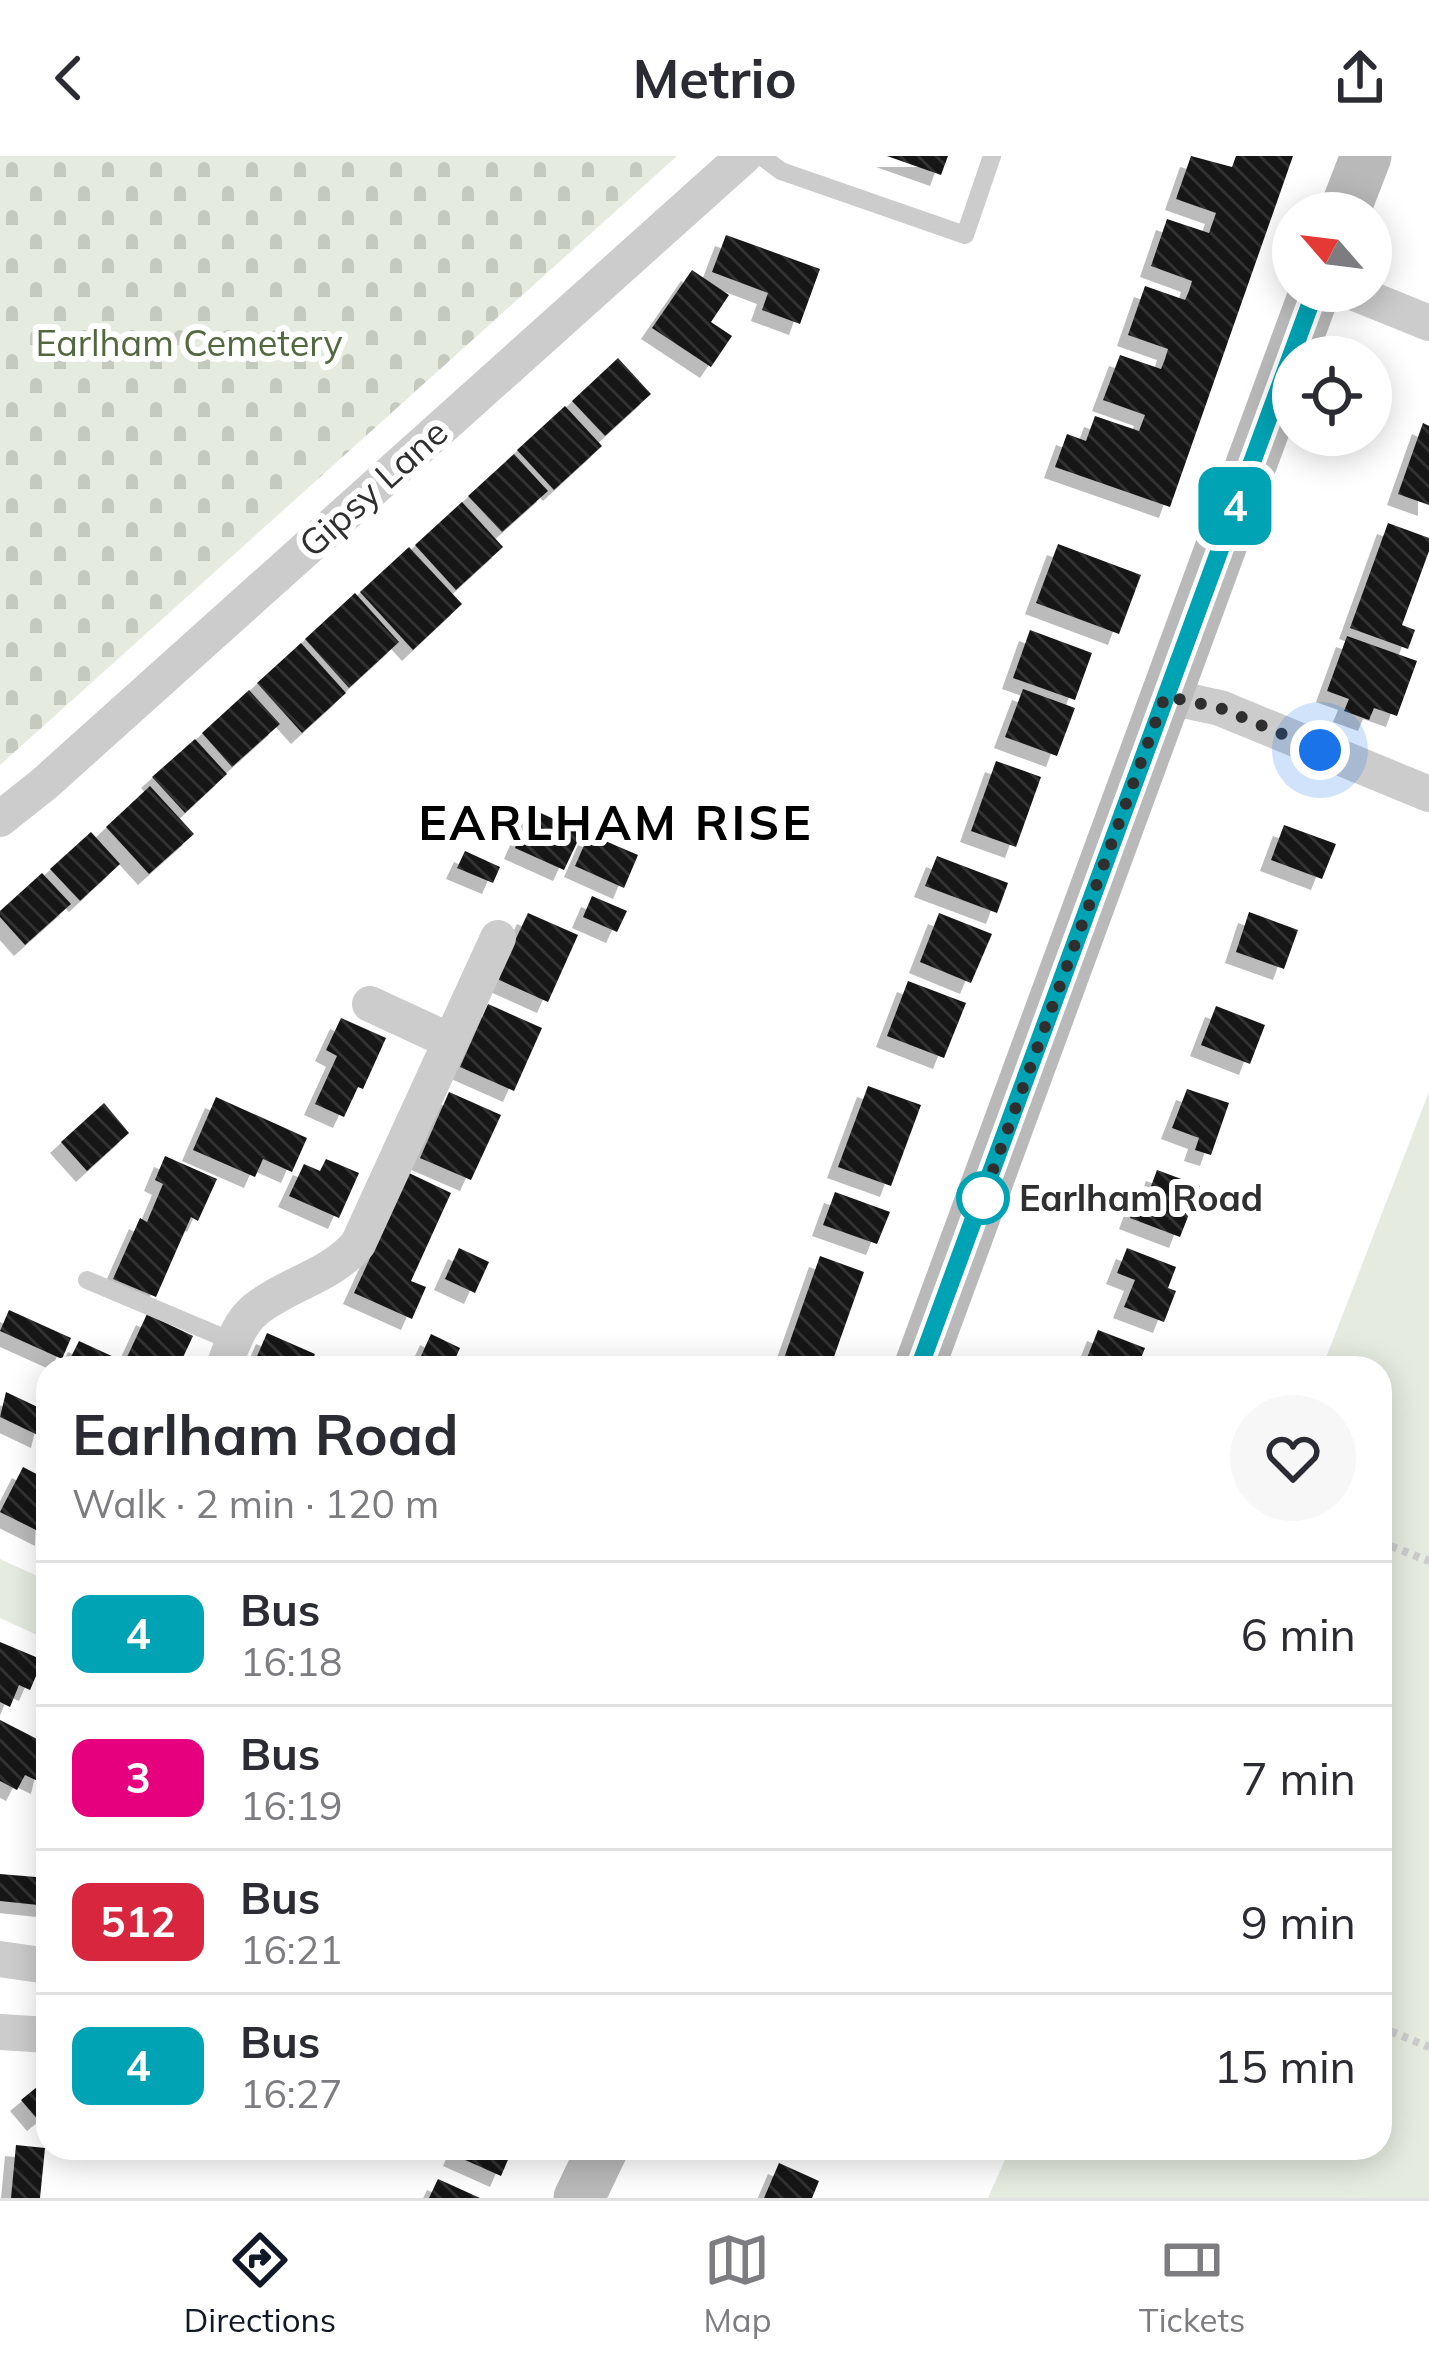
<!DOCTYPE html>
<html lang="en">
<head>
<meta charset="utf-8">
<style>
	body { margin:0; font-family:Mulish,sans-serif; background:#f7f7f7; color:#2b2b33; height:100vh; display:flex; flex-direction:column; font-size:45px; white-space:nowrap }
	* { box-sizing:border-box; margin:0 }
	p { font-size:39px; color:#7c7c81 }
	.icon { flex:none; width:66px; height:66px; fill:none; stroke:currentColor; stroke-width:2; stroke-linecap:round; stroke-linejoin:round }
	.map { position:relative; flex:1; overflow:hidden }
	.sheet { position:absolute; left:36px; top:1200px; width:1356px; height:804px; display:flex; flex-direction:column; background:#fff; border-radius:36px; box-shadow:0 6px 30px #0003 }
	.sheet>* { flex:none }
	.badge { padding:0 24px; border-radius:18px; font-size:42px; line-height:78px }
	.needle { width:78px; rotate:298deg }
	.tools { position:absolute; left:1272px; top:36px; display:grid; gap:24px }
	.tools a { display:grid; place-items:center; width:120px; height:120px; border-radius:50%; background:#fff; box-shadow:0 6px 30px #0003; font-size:60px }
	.you { position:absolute; width:60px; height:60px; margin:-30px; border:9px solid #fff; border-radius:50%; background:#1a73e8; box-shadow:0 0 0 18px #1a73e833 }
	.map>.badge { position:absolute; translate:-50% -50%; box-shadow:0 0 0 6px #fff }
	.round { display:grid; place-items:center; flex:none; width:126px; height:126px; border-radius:63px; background:#f7f7f7 }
	.head { display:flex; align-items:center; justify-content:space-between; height:204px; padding:0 36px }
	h1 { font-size:57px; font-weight:700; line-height:90px }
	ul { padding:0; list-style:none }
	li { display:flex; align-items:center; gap:36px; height:144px; padding:0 36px; border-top:3px solid #e1e1e2 }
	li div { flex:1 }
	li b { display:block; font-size:45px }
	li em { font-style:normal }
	li .badge { min-width:132px; font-weight:700; text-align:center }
	header { display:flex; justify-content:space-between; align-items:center; height:156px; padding:0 36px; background:#fff; font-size:54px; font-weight:700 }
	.tabs { display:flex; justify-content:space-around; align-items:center; height:168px; border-top:3px solid #e1e1e2; background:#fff; font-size:33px; color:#7c7c81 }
	.tabs a { display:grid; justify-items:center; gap:6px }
	.tabs .on { color:#111827 }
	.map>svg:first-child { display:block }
</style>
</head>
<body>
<header><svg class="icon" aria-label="back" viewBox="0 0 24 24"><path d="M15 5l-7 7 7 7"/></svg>Metrio<svg class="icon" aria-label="share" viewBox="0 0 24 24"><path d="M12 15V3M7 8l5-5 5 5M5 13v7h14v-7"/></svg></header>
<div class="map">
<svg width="1429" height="2042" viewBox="0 0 1429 2042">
	<defs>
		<pattern id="cemetery-stones" width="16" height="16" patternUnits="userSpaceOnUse" patternTransform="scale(3)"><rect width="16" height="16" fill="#e5ebde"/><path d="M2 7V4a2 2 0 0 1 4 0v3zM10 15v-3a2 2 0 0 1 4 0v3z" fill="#c5cabf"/></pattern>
		<pattern id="building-back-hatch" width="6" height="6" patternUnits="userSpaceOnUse" patternTransform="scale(3)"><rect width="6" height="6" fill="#161616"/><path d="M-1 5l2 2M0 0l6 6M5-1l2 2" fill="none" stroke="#303030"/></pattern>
		<filter id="shadow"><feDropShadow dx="-11" dy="11" stdDeviation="0" flood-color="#0004"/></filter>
	</defs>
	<rect width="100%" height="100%" fill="#fff"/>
	<!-- cemetery -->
	<path fill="url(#cemetery-stones)" d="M0 0H677L0 609Z"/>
	<!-- green -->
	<g fill="#e5ebde">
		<path d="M1429 936V2042H988L1010 1992H1380V1212H1322Z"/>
		<path d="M0 1403 48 1425V1484L0 1462Z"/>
	</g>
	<!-- building -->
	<g fill="url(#building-back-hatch)" filter="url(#shadow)">
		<path d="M887 0H948L941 19Z"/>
		<path d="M1191 0 1232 11 1236 0H1293L1170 351 1055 311 1067 278 1086 285 1095 260 1139 275 1145 259 1103 244 1120 199 1161 213 1165 203 1168 193 1128 179 1145 130 1185 144 1189 135 1192 125 1151 110 1167 63 1209 77 1216 57 1176 43Z"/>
		<path d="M726 79 820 113 800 168 762 154 768 137 712 116Z"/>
		<path d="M692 114 729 139 711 166 732 180 711 211 652 172Z"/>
		<path d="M618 202 651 238 605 280 572 245Z"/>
		<path d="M565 250 602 290 554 334 517 294Z"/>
		<path d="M1423 267 1429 270V349L1398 338Z"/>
		<path d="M514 298 548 335 502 376 468 340Z"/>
		<path d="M462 346 503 391 456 434 415 389Z"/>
		<path d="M1388 367 1429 382V395L1402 469 1415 474 1408 493 1350 472Z"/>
		<path d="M1058 388 1141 419 1119 478 1036 447Z"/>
		<path d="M409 391 462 448 413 494 360 436Z"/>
		<path d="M355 437 399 486 349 532 305 483Z"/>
		<path d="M1030 474 1092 497 1075 544 1013 522Z"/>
		<path d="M1347 480 1417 505 1397 560 1374 552 1369 564 1344 555 1349 543 1327 535Z"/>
		<path d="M301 487 346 537 302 577 257 527Z"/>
		<path d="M1023 533 1075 552 1057 600 1005 581Z"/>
		<path d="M249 534 280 568 232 611 202 577Z"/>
		<path d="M195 583 227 618 185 657 152 621Z"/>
		<path d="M996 605 1041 621 1016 691 971 675Z"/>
		<path d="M150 630 194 678 149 718 106 671Z"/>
		<path d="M532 653 582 676 564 714 515 692Z"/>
		<path d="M1284 669 1336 688 1322 723 1271 704Z"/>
		<path d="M91 676 120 708 80 745 50 713Z"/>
		<path d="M589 678 638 699 624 732 575 710Z"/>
		<path d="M465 695 500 711 493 727 457 712Z"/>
		<path d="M937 700 1008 727 997 757 925 730Z"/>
		<path d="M42 717 71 748 25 789 0 761V755Z"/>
		<path d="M592 740 627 755 617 776 583 761Z"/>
		<path d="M1249 756 1298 774 1284 813 1236 796Z"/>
		<path d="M528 757 578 779 548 846 497 823Z"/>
		<path d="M939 757 992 778 971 827 920 806Z"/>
		<path d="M908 825 966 847 944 902 887 880Z"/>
		<path d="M488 848 542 872 514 935 460 911Z"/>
		<path d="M1216 850 1265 869 1250 908 1201 889Z"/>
		<path d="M341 862 386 882 363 933 358 931 344 961 315 948 337 900 326 894Z"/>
		<path d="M868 930 921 949 891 1030 838 1011Z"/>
		<path d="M1187 933 1229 947 1211 999 1195 994 1199 982 1172 972Z"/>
		<path d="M449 936 501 959 471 1024 420 1002Z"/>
		<path d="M216 941 307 982 292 1016 263 1003 255 1021 193 994Z"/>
		<path d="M104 947 129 977 87 1015 61 986Z"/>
		<path d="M165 1000 217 1023 198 1065 191 1061 156 1141 113 1123 140 1062 147 1066 163 1028 155 1024Z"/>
		<path d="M326 1003 359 1017 339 1062 289 1040 304 1008 320 1015Z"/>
		<path d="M1157 1014 1200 1030 1180 1081 1130 1062 1139 1038 1147 1041Z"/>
		<path d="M409 1017 451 1037 411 1125 426 1131 412 1163 354 1137Z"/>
		<path d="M835 1036 890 1056 877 1088 823 1069Z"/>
		<path d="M459 1092 489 1106 475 1137 445 1123Z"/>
		<path d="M1127 1092 1176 1111 1168 1132 1176 1135 1164 1166 1124 1151 1135 1124 1117 1117Z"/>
		<path d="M820 1100 864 1116 830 1212H794L782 1208Z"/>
		<path d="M9 1154 71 1182 62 1203 0 1175Z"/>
		<path d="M147 1158 193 1180 178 1212H122Z"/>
		<path d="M1098 1174 1145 1192 1137 1212H1083Z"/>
		<path d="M267 1177 315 1198 309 1212H252Z"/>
		<path d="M431 1178 460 1192 451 1212 417 1209Z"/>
		<path d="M79 1185 116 1202 111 1212H89L70 1203Z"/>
		<path d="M6 1236 48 1256 42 1281 0 1261Z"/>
		<path d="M23 1311 48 1324 46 1379 0 1356Z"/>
		<path d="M0 1486 43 1504 30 1534 19 1529 10 1551 0 1546Z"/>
		<path d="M0 1564 41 1585 36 1596 48 1601 42 1627 25 1619 17 1634 0 1625Z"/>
		<path d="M0 1718 48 1722V1750L0 1745Z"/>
		<path d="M48 1922V1956L38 1964 21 1944Z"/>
		<path d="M16 1989 45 1992 40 2042H11Z"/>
		<path d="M457 1992H513L501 2020 454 1999Z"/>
		<path d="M779 2007 819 2025 812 2042H764Z"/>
		<path d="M438 2023 480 2042H429Z"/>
	</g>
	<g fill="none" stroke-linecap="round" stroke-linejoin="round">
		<!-- path -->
		<g stroke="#ccc" stroke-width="8" stroke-dasharray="6 6" stroke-linecap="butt">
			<path d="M1380 1386 1429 1405"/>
			<path d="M1380 1871 1429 1891"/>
		</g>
		<!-- lane -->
		<g stroke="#ccc" stroke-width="18">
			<path d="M761 0 781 15 965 79 992 0"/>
			<path d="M87 1124 234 1186"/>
		</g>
		<!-- street -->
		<g stroke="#ccc" stroke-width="36">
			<path d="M1350 135 1429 167"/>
			<path d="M1165 540 1220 552 1429 638"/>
			<path d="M0 663 44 628 744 0"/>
			<path d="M370 848 450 885"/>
			<path d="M223 1212C231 1193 238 1168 255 1154 287 1128 331 1120 358 1088L498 782"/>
			<path d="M0 1803 48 1810"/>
			<path d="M0 1876 48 1879"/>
		</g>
		<!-- secondary -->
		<g stroke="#b9b9b9" stroke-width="51">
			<path d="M1344 57 1366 0"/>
			<path d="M919 1212 1315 135"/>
			<path d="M579 2042 603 1992"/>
		</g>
	</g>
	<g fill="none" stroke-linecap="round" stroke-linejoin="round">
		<defs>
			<path id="line" d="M919 1212 1315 135"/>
		</defs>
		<!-- line casing -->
		<use href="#line" stroke="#fff" stroke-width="27"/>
		<!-- line -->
		<use href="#line" stroke="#00a3b4" stroke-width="18"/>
		<!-- walk -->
		<path stroke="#2f2f2f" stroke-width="12" stroke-dasharray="0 21.6" d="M983 1042 977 1058 1165 540 1220 552 1320 594"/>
	</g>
	<!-- markers -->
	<circle fill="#fff" stroke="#00a3b4" stroke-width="6" cx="983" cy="1042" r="24"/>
	<g text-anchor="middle" stroke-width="12" stroke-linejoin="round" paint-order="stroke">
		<!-- park labels -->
		<g font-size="36" fill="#52683f" stroke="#fff">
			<text x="189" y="200">Earlham Cemetery</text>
		</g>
		<!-- street labels -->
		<g font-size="36" fill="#2f2f2f" stroke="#fff">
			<text transform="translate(373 332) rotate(-42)" y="13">Gipsy Lane</text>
		</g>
		<!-- stop labels -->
		<g font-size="36" font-weight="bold" fill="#2f2f2f" stroke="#fff" text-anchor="start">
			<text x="1019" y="1055">Earlham Road</text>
		</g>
		<!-- district labels -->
		<g font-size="48" font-weight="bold" letter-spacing="3" fill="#000" stroke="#fff">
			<text x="616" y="684">EARLHAM RISE</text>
		</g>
	</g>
</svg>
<div class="tools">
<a><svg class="needle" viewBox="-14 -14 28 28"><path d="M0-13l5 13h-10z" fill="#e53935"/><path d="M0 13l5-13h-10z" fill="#7c7c81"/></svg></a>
<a><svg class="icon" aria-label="locate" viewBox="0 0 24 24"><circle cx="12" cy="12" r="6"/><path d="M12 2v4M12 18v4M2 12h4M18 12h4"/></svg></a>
</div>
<div class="you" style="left:1320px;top:594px"></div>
<b class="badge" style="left:1235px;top:350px;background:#00a3b4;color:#fff">4</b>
<section class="sheet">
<div class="head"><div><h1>Earlham Road</h1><p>Walk · 2 min · 120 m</p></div><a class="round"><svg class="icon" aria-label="heart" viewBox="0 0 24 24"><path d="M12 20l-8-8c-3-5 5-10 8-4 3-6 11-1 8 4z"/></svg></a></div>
<ul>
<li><span class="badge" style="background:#00a3b4;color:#fff">4</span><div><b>Bus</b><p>16:18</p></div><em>6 min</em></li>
<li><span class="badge" style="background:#e6007e;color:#fff">3</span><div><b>Bus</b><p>16:19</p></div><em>7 min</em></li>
<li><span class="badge" style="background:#d7263d;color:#fff">512</span><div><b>Bus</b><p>16:21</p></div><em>9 min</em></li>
<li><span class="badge" style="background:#00a3b4;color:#fff">4</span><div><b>Bus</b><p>16:27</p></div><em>15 min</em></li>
</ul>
</section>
</div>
<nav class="tabs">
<a class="on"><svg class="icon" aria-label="directions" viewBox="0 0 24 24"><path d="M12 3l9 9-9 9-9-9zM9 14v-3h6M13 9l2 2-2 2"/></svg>Directions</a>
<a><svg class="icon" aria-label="map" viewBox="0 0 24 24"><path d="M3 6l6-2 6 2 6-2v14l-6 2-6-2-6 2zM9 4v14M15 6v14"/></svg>Map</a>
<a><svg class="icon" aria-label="tickets" viewBox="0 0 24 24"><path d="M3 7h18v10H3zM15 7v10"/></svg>Tickets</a>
</nav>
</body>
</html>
